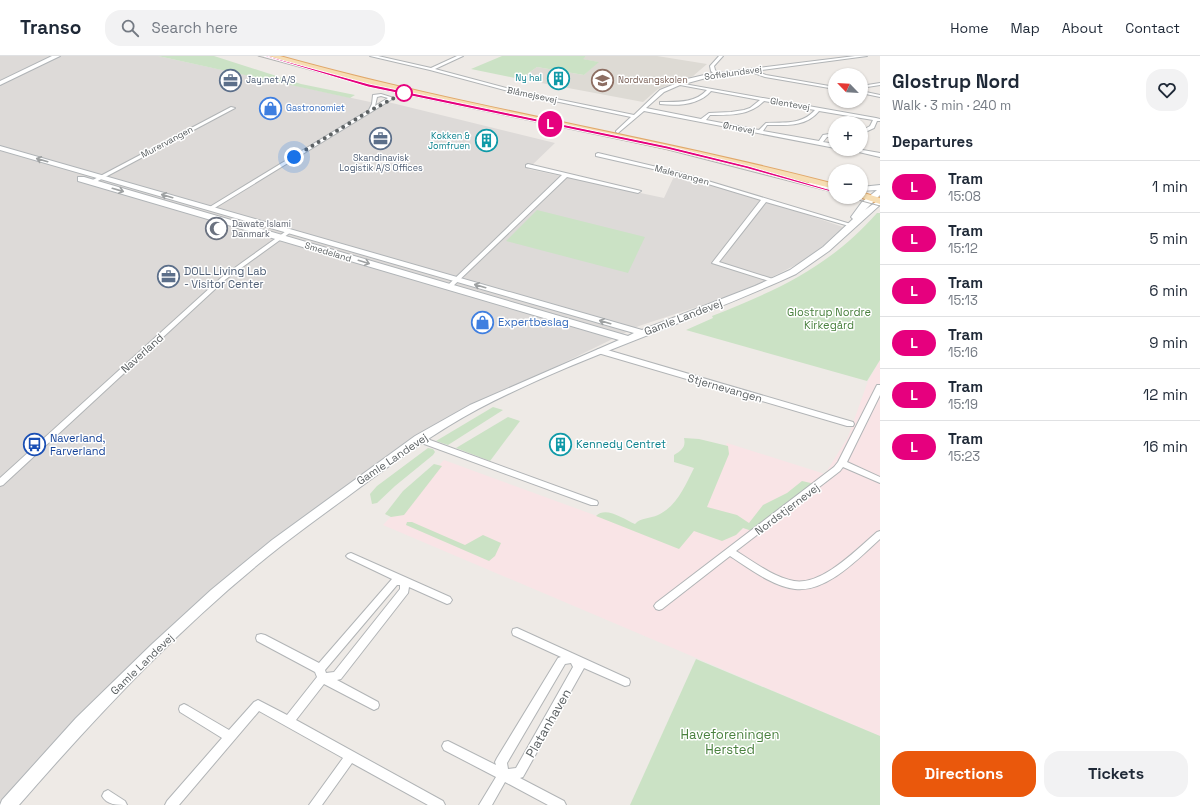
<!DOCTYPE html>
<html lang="en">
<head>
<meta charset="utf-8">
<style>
	body { margin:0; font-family:"Space Grotesk",sans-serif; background:#f2f2f3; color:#1f2937; height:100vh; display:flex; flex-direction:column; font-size:15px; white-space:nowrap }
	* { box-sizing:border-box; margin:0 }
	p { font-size:13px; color:#747a83 }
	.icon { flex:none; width:22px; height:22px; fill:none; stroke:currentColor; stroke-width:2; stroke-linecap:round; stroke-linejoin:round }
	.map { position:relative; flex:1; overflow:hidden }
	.details { display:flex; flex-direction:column; background:#fff; width:320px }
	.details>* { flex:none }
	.badge { padding:0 8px; border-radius:13px; font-size:14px; line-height:26px }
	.needle { width:26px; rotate:295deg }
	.tools { position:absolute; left:828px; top:12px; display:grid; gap:8px }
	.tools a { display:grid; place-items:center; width:40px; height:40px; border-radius:50%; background:#fff; box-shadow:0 1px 3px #0004; font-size:20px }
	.you { position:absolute; width:20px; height:20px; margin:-10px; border:3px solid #fff; border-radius:50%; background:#1a73e8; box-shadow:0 0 0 6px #1a73e833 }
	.map>.badge { position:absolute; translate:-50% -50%; box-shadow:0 0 0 2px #fff }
	h2 { padding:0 12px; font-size:15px; line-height:36px }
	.round { display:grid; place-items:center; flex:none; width:42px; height:42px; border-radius:16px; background:#f2f2f3 }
	.head { display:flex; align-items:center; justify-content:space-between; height:68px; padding:0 12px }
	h1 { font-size:19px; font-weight:700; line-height:30px }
	.cta { display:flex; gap:8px; margin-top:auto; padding:8px 12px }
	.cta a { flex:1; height:46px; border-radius:16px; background:#ea580c; color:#fff; font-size:16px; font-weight:700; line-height:46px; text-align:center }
	.cta a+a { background:#f2f2f3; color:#1f2937 }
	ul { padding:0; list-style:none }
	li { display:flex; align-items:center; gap:12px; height:52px; padding:0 12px; border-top:1px solid #e0e1e3 }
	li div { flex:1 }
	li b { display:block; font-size:15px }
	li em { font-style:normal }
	li .badge { min-width:44px; font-weight:700; text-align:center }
	header { display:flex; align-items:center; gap:24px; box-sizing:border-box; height:56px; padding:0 20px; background:#fff; border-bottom:1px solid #e0e1e3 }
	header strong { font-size:19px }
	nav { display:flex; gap:22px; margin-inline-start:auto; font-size:14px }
	.search { width:280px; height:36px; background:#f2f2f3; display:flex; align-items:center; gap:10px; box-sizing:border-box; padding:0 14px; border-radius:16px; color:#747a83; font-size:15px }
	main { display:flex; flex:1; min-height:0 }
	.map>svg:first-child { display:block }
</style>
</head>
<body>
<header>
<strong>Transo</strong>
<div class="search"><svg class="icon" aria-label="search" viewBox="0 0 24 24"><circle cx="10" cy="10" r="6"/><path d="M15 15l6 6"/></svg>Search here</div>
<nav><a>Home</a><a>Map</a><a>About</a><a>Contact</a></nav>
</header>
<main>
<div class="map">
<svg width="880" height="749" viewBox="0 0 880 749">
	<rect width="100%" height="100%" fill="#eeeae6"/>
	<!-- industrial -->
	<path fill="#dddad8" d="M0 0H158L384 49 388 46 555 87 528 113 664 142 677 114 843 171 811 201 745 235 639 270 541 318 368 413 244 508 0 749Z"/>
	<!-- education -->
	<path fill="#dddad4" d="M586 0H657L707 8 693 20 658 33 643 46 520 23 537 11 584 19 598 6 582 3Z"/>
	<!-- medical -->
	<path fill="#f9e4e6" d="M880 304V680L383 469 444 404 679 490 727 387 825 418 848 381 868 325Z"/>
	<!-- green -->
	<g fill="#cbe2c5">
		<path d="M158 0H214L301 28 355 39 350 42Z"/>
		<path d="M502 0H586L583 3 599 6 584 19 537 11 520 23 471 13Z"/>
		<path d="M537 154 645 181 628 217 506 185Z"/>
		<path d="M877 157H880V304L867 325 686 274 713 262 712 260C778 234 829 211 877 157Z"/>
		<path d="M493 351 503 354 448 389 436 385Z"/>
		<path d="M508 361 520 365 490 405 456 392Z"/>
		<path d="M684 382 699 383 728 390 729 398 707 451 737 459 749 467 763 449 787 437 802 425 815 428 752 475 743 472 736 479 722 485 694 475 679 493 596 460C606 450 623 463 635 468 641 461 650 463 658 459 677 450 685 430 694 412L674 406V399C682 394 686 391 684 382Z"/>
		<path d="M428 392 433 393 435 396 433 399 395 430 377 447 372 448 370 438 377 430Z"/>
		<path d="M434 408 442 410 404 459 391 461 385 458 403 435Z"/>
		<path d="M407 466H412L465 489 483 479 501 487 495 500 489 505 406 469Z"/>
		<path d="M696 603 880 680V749H630Z"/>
	</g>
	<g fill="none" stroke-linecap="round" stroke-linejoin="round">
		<defs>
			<g id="street">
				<path d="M370 0H378L431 12 457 0H463L435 13 517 35 634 59 660 34 687 23 713 17 711 15 710 10 719 0H723L714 10 715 14 718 17 855 0H867L755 15 766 19 835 31V33L765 21 749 15 717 19 684 28 876 62 880 63V65H877L874 72 861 78V75L870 70 873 64 819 55C806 71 787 69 767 69L763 75 819 85 823 79 835 77V81H827L823 86 835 88V92L644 55 618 77 616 76V75L631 61 516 37 430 14ZM680 29 707 34C695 47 678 46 662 46H660V48C678 50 699 49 711 35L760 44 750 52 744 54 731 56 709 57 701 63 646 52 664 36ZM764 45 815 54C802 69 784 66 766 67L759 74 706 64 710 59C730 59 749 60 764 45Z"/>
				<path d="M880 27V29L861 32V30Z"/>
				<path d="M861 35 880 39V41L861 37Z"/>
				<path d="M381 38 394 42 213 153 208 152 369 54 372 48 373 39ZM381 40 388 42 375 50 377 41Z"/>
				<path d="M231 51 235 52 94 127 89 126Z"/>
				<path d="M846 93H857L880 97V101Z"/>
				<path d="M598 97 678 116 854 169 851 171 849 170 766 146 719 206 776 224 777 225 774 227 772 226 712 207 761 144 675 118 596 100V98Z"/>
				<path d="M528 108 641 135 638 137 567 121 451 232H447V230L562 119 526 111V109Z"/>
				<path d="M289 173 292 175 291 176 226 223 3 429 0 430V422L222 221Z"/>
				<path d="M598 293H604L853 366 854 368 853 370H847L598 297 597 295Z"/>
				<path d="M877 329H880V339L847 406 880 421V427L843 411 840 415 736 495C754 506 773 521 794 525 822 530 857 493 877 476L880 475V483C859 502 826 537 795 533 772 530 750 513 730 500L662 553 659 554 656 553 654 550 656 547 834 411 838 406Z"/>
				<path d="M419 380 597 445 598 447 597 449H591L416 385 415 383Z"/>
				<path d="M351 497 450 541 452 544 450 547 447 548 409 531 408 537 341 623 337 624 378 646 379 649 378 652 374 654 370 652 324 628 296 664 443 745 445 749H428L352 707 322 749H309L343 702 259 655 179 749H165L167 745 222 682 180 656 179 653 180 650 184 648 188 650 229 674 254 646 258 644 287 659 317 621 315 616 257 585 256 582 257 579 261 578 265 579 319 607 392 523 348 502 346 500 348 498ZM397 529H400V533L334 616 326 617 325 614Z"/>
				<path d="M517 572 629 623 630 626 629 629 625 630 584 612 523 721 520 722 564 745 566 749H548L505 726 492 749H479L496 721 444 694 442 690 444 686 448 685 496 709 495 706 497 702 558 602 561 601 513 579 512 576 513 573ZM571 607 573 611 516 712 508 713 507 707 565 608Z"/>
				<path d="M108 734 125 745 127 749C117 749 107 749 102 740L104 736Z"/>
			</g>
			<g id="secondary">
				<path d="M52 0H60L0 29V25Z"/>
				<path d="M0 90 642 274 755 230 790 214 823 191 853 163 851 161 862 146 877 134 861 135V131L880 129V139L865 154 880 143V149L829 195 796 218C692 266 580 300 478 353 431 378 389 410 347 441 325 457 303 473 281 490 184 566 99 657 19 749H0L2 744 76 662 151 589 211 534 272 484 415 380 470 349 619 284 78 125V121H84L628 280 634 277 0 94Z"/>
				<path d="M809 125 835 131V135L809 129Z"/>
			</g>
			<g id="primary">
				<path d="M270 0H280C463 51 651 80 835 128V133L695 99 412 38 340 21Z"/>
				<path d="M861 136 880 142V148L859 141H861Z"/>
			</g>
		</defs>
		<!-- street casing -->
		<use href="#street" stroke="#b1b4b6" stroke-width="2"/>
		<!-- secondary casing -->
		<use href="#secondary" stroke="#b0b4b7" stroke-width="2"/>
		<!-- primary casing -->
		<use href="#primary" stroke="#e1a86b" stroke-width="2"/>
		<!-- street -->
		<use href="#street" fill="#fff" fill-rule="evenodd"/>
		<!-- secondary -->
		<use href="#secondary" fill="#fff" fill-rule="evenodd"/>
		<!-- primary -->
		<use href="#primary" fill="#f6ddb3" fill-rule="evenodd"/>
		<!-- tram -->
		<g stroke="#b1b2b2" stroke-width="1">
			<path d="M258 0 388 35 664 93 835 137"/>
			<path d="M847 141 880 150"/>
		</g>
	</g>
	<!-- one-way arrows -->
	<defs><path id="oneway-shaft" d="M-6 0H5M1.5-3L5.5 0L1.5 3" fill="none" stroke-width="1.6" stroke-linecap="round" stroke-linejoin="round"/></defs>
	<g stroke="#9ea1a2">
		<use href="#oneway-shaft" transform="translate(42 104) rotate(-164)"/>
		<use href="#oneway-shaft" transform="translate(118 134) rotate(16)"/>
		<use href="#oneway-shaft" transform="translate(167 140) rotate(-164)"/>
		<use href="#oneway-shaft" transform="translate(364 206) rotate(17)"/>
		<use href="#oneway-shaft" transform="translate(480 230) rotate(-164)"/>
		<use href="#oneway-shaft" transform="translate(605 266) rotate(-164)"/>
	</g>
	<!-- line -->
	<path fill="#e6007e" stroke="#fff" d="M264 0H267L369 28 667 90 748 110 838 136 835 137 745 112 667 93 368 31Z"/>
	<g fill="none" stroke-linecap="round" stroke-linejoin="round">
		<!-- walk -->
		<path stroke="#5d6264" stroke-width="4" stroke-dasharray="0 7.2" d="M294 101 371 54 404 37"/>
	</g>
	<!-- icons -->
	<defs>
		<symbol id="building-ring" viewBox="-11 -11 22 22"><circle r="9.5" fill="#fff" stroke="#0f9aa8" stroke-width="1.5"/><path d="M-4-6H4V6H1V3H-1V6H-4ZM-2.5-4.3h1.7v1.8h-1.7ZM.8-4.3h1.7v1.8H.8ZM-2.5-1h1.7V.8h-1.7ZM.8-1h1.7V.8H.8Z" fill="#0f9aa8"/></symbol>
		<symbol id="office-ring" viewBox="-11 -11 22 22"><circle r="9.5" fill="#fff" stroke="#5c6f8a" stroke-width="1.5"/><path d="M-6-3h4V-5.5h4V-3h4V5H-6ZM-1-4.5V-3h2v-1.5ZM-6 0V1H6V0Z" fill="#5c6f8a"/></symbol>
		<symbol id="school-ring" viewBox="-11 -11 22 22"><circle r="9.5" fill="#fff" stroke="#8d6e63" stroke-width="1.5"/><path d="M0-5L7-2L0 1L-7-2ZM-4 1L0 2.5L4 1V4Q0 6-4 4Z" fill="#8d6e63"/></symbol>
		<symbol id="shop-ring" viewBox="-11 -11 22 22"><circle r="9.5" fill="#fff" stroke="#3f7fe0" stroke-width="1.5"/><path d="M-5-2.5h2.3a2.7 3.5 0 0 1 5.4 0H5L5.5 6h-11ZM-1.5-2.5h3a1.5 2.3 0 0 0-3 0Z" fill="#3f7fe0"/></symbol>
		<symbol id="mosque-ring" viewBox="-11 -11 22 22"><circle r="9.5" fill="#fff" stroke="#6b7280" stroke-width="1.5"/><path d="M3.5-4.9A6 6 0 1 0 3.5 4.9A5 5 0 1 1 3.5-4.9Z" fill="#6b7280"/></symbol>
		<symbol id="bus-ring" viewBox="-11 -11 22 22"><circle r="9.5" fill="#fff" stroke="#1a4fb4" stroke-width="1.5"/><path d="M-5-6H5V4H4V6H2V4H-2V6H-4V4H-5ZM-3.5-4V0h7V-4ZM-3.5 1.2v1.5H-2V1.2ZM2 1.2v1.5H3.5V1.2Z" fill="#1a4fb4"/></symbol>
	</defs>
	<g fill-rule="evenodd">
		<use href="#building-ring" x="546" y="10" width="25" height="25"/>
		<use href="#office-ring" x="218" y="12" width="25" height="25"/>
		<use href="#school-ring" x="590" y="12" width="25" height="25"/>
		<use href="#shop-ring" x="258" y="40" width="25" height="25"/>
		<use href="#office-ring" x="368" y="70" width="25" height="25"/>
		<use href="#building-ring" x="474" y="72" width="25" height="25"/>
		<use href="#mosque-ring" x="204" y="160" width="25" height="25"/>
		<use href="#office-ring" x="156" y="208" width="25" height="25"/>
		<use href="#shop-ring" x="470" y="254" width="25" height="25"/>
		<use href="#bus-ring" x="22" y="376" width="25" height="25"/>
		<use href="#building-ring" x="548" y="376" width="25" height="25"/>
	</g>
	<!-- markers -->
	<circle fill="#fff" stroke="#e6007e" stroke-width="2" cx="404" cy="37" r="8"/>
	<g text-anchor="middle" stroke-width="3" stroke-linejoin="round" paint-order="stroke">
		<!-- far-street labels -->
		<g font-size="9" fill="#5d6264" stroke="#fff">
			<text transform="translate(733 17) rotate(-8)" y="3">Sofielundsvej</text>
			<text transform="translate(532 39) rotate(12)" y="3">Blåmejsevej</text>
			<text transform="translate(790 48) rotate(10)" y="3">Glentevej</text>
			<text transform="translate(739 72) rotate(11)" y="3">Ørnevej</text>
			<text transform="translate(167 86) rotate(-28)" y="3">Murervangen</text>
			<text transform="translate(682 119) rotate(15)" y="3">Malervangen</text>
			<text transform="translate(328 196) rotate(17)" y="3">Smedeland</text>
		</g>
		<!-- far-culture labels -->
		<g font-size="9" fill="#0d838f" stroke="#fff" text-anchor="end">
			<text x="542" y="25">Ny hal</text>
			<text x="470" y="83">Kokken &amp;<tspan x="470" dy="10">Jomfruen</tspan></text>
		</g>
		<!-- far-service labels -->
		<g font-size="9" fill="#4e5e75" stroke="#fff" text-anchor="start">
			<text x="246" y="27">Jay.net A/S</text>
			<text x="381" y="105" text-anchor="middle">Skandinavisk<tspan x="381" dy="10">Logistik A/S Offices</tspan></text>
		</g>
		<!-- far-education labels -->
		<g font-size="9" fill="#785e54" stroke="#fff" text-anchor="start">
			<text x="618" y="27">Nordvangskolen</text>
		</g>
		<!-- far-shop labels -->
		<g font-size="9" fill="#366cbe" stroke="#fff" text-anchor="start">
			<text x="286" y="55">Gastronomiet</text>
		</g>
		<!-- far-worship labels -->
		<g font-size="9" fill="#5b616d" stroke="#fff" text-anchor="start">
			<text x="232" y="171">Dawate Islami<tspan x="232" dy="10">Danmark</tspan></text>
		</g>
		<!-- service labels -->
		<g font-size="11" fill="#4e5e75" stroke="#fff" text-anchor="start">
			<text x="184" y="219">DOLL Living Lab<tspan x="184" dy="13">- Visitor Center</tspan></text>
		</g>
		<!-- park labels -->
		<g font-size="11" fill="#4a813f" stroke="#fff">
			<text x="829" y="260">Glostrup Nordre<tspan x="829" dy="13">Kirkegård</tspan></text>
		</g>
		<!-- street labels -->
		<g font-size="11" fill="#5d6264" stroke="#fff">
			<text transform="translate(683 261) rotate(-21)" y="4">Gamle Landevej</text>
			<text transform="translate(142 297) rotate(-42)" y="4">Naverland</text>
			<text transform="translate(725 332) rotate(16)" y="4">Stjernevangen</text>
			<text transform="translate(392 403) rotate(-34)" y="4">Gamle Landevej</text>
			<text transform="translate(787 453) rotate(-37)" y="4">Nordstjernevej</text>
			<text transform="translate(142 608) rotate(-44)" y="4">Gamle Landevej</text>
		</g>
		<!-- shop labels -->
		<g font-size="11" fill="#366cbe" stroke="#fff" text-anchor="start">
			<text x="498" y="270">Expertbeslag</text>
		</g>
		<!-- transit labels -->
		<g font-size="11" fill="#164399" stroke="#fff" text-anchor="start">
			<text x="50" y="386">Naverland,<tspan x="50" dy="13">Farverland</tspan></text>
		</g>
		<!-- culture labels -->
		<g font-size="11" fill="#0d838f" stroke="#fff" text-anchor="start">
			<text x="576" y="392">Kennedy Centret</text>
		</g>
		<!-- near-street labels -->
		<g font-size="13" fill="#5d6264" stroke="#fff">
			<text transform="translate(548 667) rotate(-60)" y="5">Platanhaven</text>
		</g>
		<!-- near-park labels -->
		<g font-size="13" fill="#4a813f" stroke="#fff">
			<text x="730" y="683">Haveforeningen<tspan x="730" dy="15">Hersted</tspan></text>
		</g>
	</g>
</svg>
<div class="tools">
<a><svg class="needle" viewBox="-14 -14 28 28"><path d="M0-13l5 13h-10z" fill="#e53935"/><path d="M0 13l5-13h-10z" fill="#747a83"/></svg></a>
<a>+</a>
<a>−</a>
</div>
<div class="you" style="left:294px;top:101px"></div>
<b class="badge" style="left:550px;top:68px;background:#e6007e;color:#fff">L</b>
</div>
<section class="details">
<div class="head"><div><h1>Glostrup Nord</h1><p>Walk · 3 min · 240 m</p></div><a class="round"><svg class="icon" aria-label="heart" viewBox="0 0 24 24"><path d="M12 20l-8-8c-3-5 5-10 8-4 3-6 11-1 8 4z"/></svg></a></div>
<h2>Departures</h2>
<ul>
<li><span class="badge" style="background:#e6007e;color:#fff">L</span><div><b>Tram</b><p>15:08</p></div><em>1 min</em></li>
<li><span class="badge" style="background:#e6007e;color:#fff">L</span><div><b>Tram</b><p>15:12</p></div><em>5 min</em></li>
<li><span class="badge" style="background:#e6007e;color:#fff">L</span><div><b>Tram</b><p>15:13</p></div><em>6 min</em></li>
<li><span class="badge" style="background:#e6007e;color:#fff">L</span><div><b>Tram</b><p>15:16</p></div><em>9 min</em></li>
<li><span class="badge" style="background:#e6007e;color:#fff">L</span><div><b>Tram</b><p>15:19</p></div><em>12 min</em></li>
<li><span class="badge" style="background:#e6007e;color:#fff">L</span><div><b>Tram</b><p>15:23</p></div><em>16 min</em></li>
</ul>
<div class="cta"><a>Directions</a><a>Tickets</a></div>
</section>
</main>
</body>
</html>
